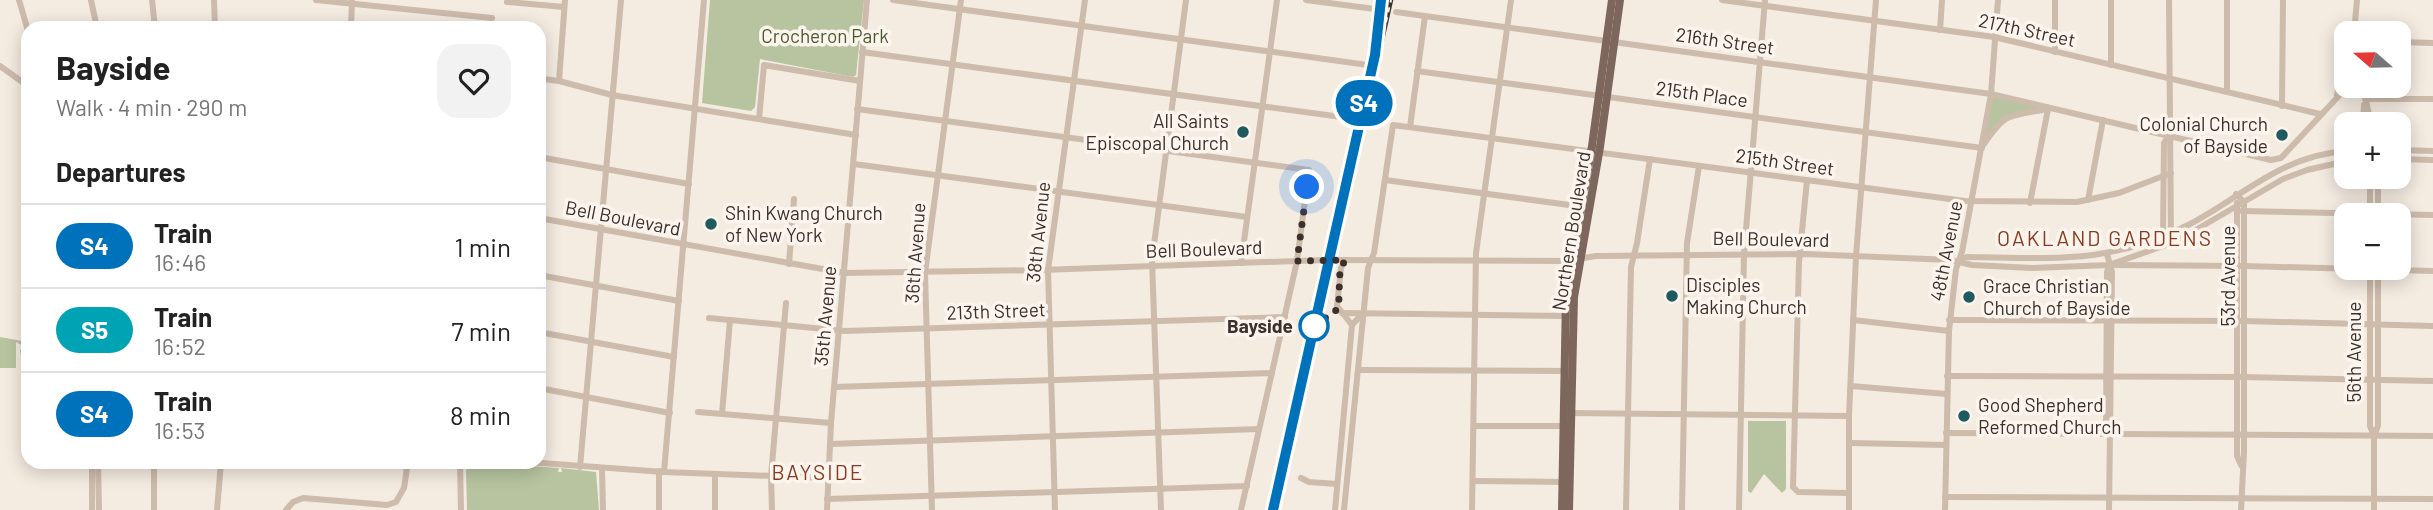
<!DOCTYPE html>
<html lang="en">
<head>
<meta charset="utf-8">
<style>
	body { margin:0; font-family:Barlow,sans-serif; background:#f2f2f2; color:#222; height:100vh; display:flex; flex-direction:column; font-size:26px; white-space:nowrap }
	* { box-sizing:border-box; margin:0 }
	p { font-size:23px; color:#767676 }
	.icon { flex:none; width:38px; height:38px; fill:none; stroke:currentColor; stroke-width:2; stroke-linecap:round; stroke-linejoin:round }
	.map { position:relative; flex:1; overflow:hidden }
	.panel { position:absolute; left:21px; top:21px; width:525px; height:448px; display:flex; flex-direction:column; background:#fff; border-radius:21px; box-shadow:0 4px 18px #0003 }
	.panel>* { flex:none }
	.badge { padding:0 14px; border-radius:23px; font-size:24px; line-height:46px }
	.needle { width:46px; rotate:290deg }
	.fabs { position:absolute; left:2334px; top:21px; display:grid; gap:14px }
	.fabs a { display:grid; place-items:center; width:77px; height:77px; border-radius:14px; background:#fff; box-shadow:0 4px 18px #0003; font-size:35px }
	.you { position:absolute; width:35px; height:35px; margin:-18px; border:5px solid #fff; border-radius:50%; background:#1a73e8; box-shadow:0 0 0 10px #1a73e833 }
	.map>.badge { position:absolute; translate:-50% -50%; box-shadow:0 0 0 4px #fff }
	h2 { padding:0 35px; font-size:26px; line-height:63px }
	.round { display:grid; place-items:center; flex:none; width:74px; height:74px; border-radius:21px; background:#f2f2f2 }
	.summary { display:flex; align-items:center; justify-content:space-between; height:119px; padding:0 35px }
	h1 { font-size:33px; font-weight:700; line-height:52px }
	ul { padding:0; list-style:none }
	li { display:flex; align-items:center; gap:21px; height:84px; padding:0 35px; border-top:2px solid #e0e0e0 }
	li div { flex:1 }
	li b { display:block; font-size:26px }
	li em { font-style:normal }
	li .badge { min-width:77px; font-weight:700; text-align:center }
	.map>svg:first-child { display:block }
</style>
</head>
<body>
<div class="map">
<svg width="2433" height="510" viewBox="0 0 2433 510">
	<rect width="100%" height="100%" fill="#f4ebe1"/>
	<!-- green -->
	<g fill="#b8c4a0">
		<path d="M710 0H864L856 75 853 77 760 59 755 107 751 111 702 103Z"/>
		<path d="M1991 94 2048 109 2012 114 1982 148Z"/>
		<path d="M0 337 28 342V356L26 350 21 351 24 357 22 361 20 350 25 347 16 342V368H0Z"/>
		<path d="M1748 421H1786V489L1782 493 1764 474 1751 493 1748 491Z"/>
		<path d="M470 462 559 468 558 472H562L561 468 596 472 599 510H467L466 470 473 464Z"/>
	</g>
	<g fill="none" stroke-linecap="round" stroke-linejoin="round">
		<!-- minor -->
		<g stroke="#cdbbac" stroke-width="6">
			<path d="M19 0 28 31"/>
			<path d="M91 0 97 28"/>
			<path d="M152 0 155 28"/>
			<path d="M214 0 215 28"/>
			<path d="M316 0 492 18"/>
			<path d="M893 0 1368 65"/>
			<path d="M1306 0 1375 9"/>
			<path d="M1722 0 1994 37 2320 114"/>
			<path d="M2169 0 2171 243"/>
			<path d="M507 2 564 7"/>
			<path d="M1396 12 1991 94 2271 160 2281 158 2348 86"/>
			<path d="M351 28 352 2"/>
			<path d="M1940 30 1942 0"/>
			<path d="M2354 33 2357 0"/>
			<path d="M2399 42 2433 43"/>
			<path d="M862 52 1356 119"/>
			<path d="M2055 52V0"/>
			<path d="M2111 65V0"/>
			<path d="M0 66 28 86"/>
			<path d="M1417 71 1982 148"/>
			<path d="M539 80 544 79 559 81 612 95 856 135"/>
			<path d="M559 81 565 0"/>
			<path d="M2363 86 2371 124"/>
			<path d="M2227 92V0"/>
			<path d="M2337 95 2347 63"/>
			<path d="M2365 99H2433"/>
			<path d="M2282 106 2283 0"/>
			<path d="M857 109 1309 170 1297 261 1241 510"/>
			<path d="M759 119 764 65 860 81"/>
			<path d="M2363 124 2364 105"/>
			<path d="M1410 127 1425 16"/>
			<path d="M1984 144C2006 110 2011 117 2046 109"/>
			<path d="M2399 150 2433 151"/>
			<path d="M539 157 689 184"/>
			<path d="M2399 159 2433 160"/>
			<path d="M854 164 1247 217"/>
			<path d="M2370 177V215"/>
			<path d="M1385 180 1584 207"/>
			<path d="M1807 180 1799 262 1793 487 1798 492 1849 493"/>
			<path d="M2236 194 2244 202V452L2241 510"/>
			<path d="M2088 200 2103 120"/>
			<path d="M2030 203 2048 109"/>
			<path d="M2237 203V456L2241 465"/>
			<path d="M2242 211 2433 215"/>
			<path d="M2378 215V177"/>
			<path d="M539 218 845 273 1041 270 1325 260"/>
			<path d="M2163 237 2164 143 2169 135"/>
			<path d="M2107 254 2112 272 2109 510"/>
			<path d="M1336 260 1565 261 1596 256 1805 254 1951 260 1972 265 2032 268 2109 265 2163 246 2194 231 2283 179 2307 170 2347 161"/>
			<path d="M1345 260 1341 268 1337 306 1352 325"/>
			<path d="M1959 260 1967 257C2051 258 2110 265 2188 225 2241 198 2281 155 2347 151"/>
			<path d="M1241 263 1277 0"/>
			<path d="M789 264 794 199"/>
			<path d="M2111 265 2244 266 2433 271"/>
			<path d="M2370 268V426L2374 436"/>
			<path d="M539 275 679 301"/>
			<path d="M1342 313 1568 316"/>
			<path d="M709 318 845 331 1285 317"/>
			<path d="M1853 320 1949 331"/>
			<path d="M1949 320 2244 321 2433 326"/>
			<path d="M539 332 674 357"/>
			<path d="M1359 370 1567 371"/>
			<path d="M1947 376 2243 377 2433 381"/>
			<path d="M1851 386 1946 394"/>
			<path d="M834 387 1272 373"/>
			<path d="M539 388 670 413"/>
			<path d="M698 412 831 423"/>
			<path d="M1569 413 1849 416"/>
			<path d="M722 414 730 320"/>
			<path d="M1474 426H1566"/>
			<path d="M1946 433 2433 436"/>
			<path d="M2109 433 2106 427 2107 272 2109 265"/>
			<path d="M1850 443 1946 445"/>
			<path d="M830 444 1259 429"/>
			<path d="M92 462V510"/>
			<path d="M98 462 99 510"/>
			<path d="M154 462V510"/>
			<path d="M460 462 461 510"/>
			<path d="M528 462 664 472 828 478"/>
			<path d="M580 467 621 0"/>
			<path d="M602 469 603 510"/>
			<path d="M659 471V510"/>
			<path d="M664 472 704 0"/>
			<path d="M715 474V510"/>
			<path d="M1301 478 1309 482 1337 484"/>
			<path d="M1473 481 1566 482"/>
			<path d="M1945 497 2433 499"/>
			<path d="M827 499 1247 486"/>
			<path d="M217 510 221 462"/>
			<path d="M286 510 293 502 303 498 387 505 396 502 404 488 408 462"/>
			<path d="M772 510 771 476 786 303"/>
			<path d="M827 510 831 423 867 0"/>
			<path d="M932 510 925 273 961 0"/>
			<path d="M1055 510 1048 270 1085 0"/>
			<path d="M1161 510 1152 260 1186 0"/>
			<path d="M1335 510 1352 325 1362 314"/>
			<path d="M1344 510 1368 268 1374 253 1393 125 1965 201 2077 202 2119 193 2171 173"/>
			<path d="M1472 510 1476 253 1511 0"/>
			<path d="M1626 510 1631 267 1637 243 1650 159"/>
			<path d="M1682 510 1687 243 1699 166"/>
			<path d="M1739 510 1744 254 1765 0"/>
			<path d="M1849 510V416L1856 256 1876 0"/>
			<path d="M1945 510 1949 331 1956 269 1962 252 1991 94 1998 0"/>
			<path d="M2374 510V436L2378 426V268"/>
		</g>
		<!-- major -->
		<g stroke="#7d675c" stroke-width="8">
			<path d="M1562 510 1566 297 1592 146 1612 0"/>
			<path d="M1569 510 1574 297 1600 147 1620 0"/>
		</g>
		<defs>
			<path id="rail" d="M1277 510 1391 0"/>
		</defs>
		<!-- rail casing -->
		<use href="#rail" stroke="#3b302b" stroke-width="4.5"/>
		<!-- rail -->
		<use href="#rail" stroke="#fbf5ee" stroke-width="2" stroke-dasharray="5" stroke-linecap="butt"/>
		<!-- minor-bridge -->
		<path stroke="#cdbbac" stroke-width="6" d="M1325 260H1336"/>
	</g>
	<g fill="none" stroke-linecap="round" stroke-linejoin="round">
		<defs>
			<path id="line" d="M1273 510 1375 55 1381 0"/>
		</defs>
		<!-- line casing -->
		<use href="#line" stroke="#fff" stroke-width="16"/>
		<!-- line -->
		<use href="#line" stroke="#0072bc" stroke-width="10"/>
		<!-- walk -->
		<path stroke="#3b302b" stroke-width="7" stroke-dasharray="0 12.6" d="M1307 187 1297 261 1345 260 1341 268 1338 285 1340 288 1338 309 1314 326"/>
	</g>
	<!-- markers -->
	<g fill="#1f5a5e" stroke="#fbf5ee" stroke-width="2.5">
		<circle cx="1243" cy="132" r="7"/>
		<circle cx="2282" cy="135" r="7"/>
		<circle cx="711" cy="224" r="7"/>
		<circle cx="1672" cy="296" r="7"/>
		<circle cx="1969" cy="297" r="7"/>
		<circle cx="1964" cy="416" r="7"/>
	</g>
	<circle fill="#fff" stroke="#0072bc" stroke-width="3.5" cx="1314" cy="326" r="14"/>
	<g text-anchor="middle" stroke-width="7" stroke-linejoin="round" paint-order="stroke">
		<!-- street labels -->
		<g font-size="19" fill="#3b302b" stroke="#fbf5ee">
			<text transform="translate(2027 30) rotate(12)" y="7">217th Street</text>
			<text transform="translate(1725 41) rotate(8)" y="7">216th Street</text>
			<text transform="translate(1702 94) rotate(8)" y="7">215th Place</text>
			<text transform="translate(1785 162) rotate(8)" y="7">215th Street</text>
			<text transform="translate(623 218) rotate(11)" y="7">Bell Boulevard</text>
			<text transform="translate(1571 231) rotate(-81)" y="7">Northern Boulevard</text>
			<text transform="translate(1038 232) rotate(-84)" y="7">38th Avenue</text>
			<text transform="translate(1771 239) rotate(1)" y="7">Bell Boulevard</text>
			<text transform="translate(1204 249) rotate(-2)" y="7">Bell Boulevard</text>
			<text transform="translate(1946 251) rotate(-79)" y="7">48th Avenue</text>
			<text transform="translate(915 253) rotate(-86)" y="7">36th Avenue</text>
			<text transform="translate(2228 276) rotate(-90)" y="7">53rd Avenue</text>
			<text transform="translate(996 311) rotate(-2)" y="7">213th Street</text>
			<text transform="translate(825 316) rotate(-85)" y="7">35th Avenue</text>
			<text transform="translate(2354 352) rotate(-90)" y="7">56th Avenue</text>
		</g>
		<!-- park labels -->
		<g font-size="19" fill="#4a5a2e" stroke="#fbf5ee">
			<text x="825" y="43">Crocheron Park</text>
		</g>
		<!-- poi labels -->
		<g font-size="19" fill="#3b302b" stroke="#fbf5ee" text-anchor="start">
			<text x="1229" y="128" text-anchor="end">All Saints<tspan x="1229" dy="22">Episcopal Church</tspan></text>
			<text x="2268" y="131" text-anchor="end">Colonial Church<tspan x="2268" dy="22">of Bayside</tspan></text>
			<text x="725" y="220">Shin Kwang Church<tspan x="725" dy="22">of New York</tspan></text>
			<text x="1686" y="292">Disciples<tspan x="1686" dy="22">Making Church</tspan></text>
			<text x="1983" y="293">Grace Christian<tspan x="1983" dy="22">Church of Bayside</tspan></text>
			<text x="1978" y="412">Good Shepherd<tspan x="1978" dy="22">Reformed Church</tspan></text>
		</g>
		<!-- stop labels -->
		<g font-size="19" font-weight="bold" fill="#3b302b" stroke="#fbf5ee" text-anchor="end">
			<text x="1293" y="333">Bayside</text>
		</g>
		<!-- neighbourhood labels -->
		<g font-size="21" letter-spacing="2" fill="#8c3b22" stroke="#fbf5ee">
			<text x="2105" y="246">OAKLAND GARDENS</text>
			<text x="818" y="480">BAYSIDE</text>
		</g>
	</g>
</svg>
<div class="fabs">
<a><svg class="needle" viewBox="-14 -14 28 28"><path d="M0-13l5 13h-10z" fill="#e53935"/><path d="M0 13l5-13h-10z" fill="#767676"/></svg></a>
<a>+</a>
<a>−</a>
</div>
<div class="you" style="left:1307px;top:187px"></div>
<b class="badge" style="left:1364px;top:103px;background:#0072bc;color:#fff">S4</b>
<section class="panel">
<div class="summary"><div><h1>Bayside</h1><p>Walk · 4 min · 290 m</p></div><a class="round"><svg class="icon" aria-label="heart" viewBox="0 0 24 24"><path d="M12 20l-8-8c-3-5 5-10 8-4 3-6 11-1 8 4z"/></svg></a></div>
<h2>Departures</h2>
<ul>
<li><span class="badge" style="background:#0072bc;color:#fff">S4</span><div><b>Train</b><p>16:46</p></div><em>1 min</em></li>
<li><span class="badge" style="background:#00a3b4;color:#fff">S5</span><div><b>Train</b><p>16:52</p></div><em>7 min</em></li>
<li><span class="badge" style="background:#0072bc;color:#fff">S4</span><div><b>Train</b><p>16:53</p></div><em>8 min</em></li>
</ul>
</section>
</div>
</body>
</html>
